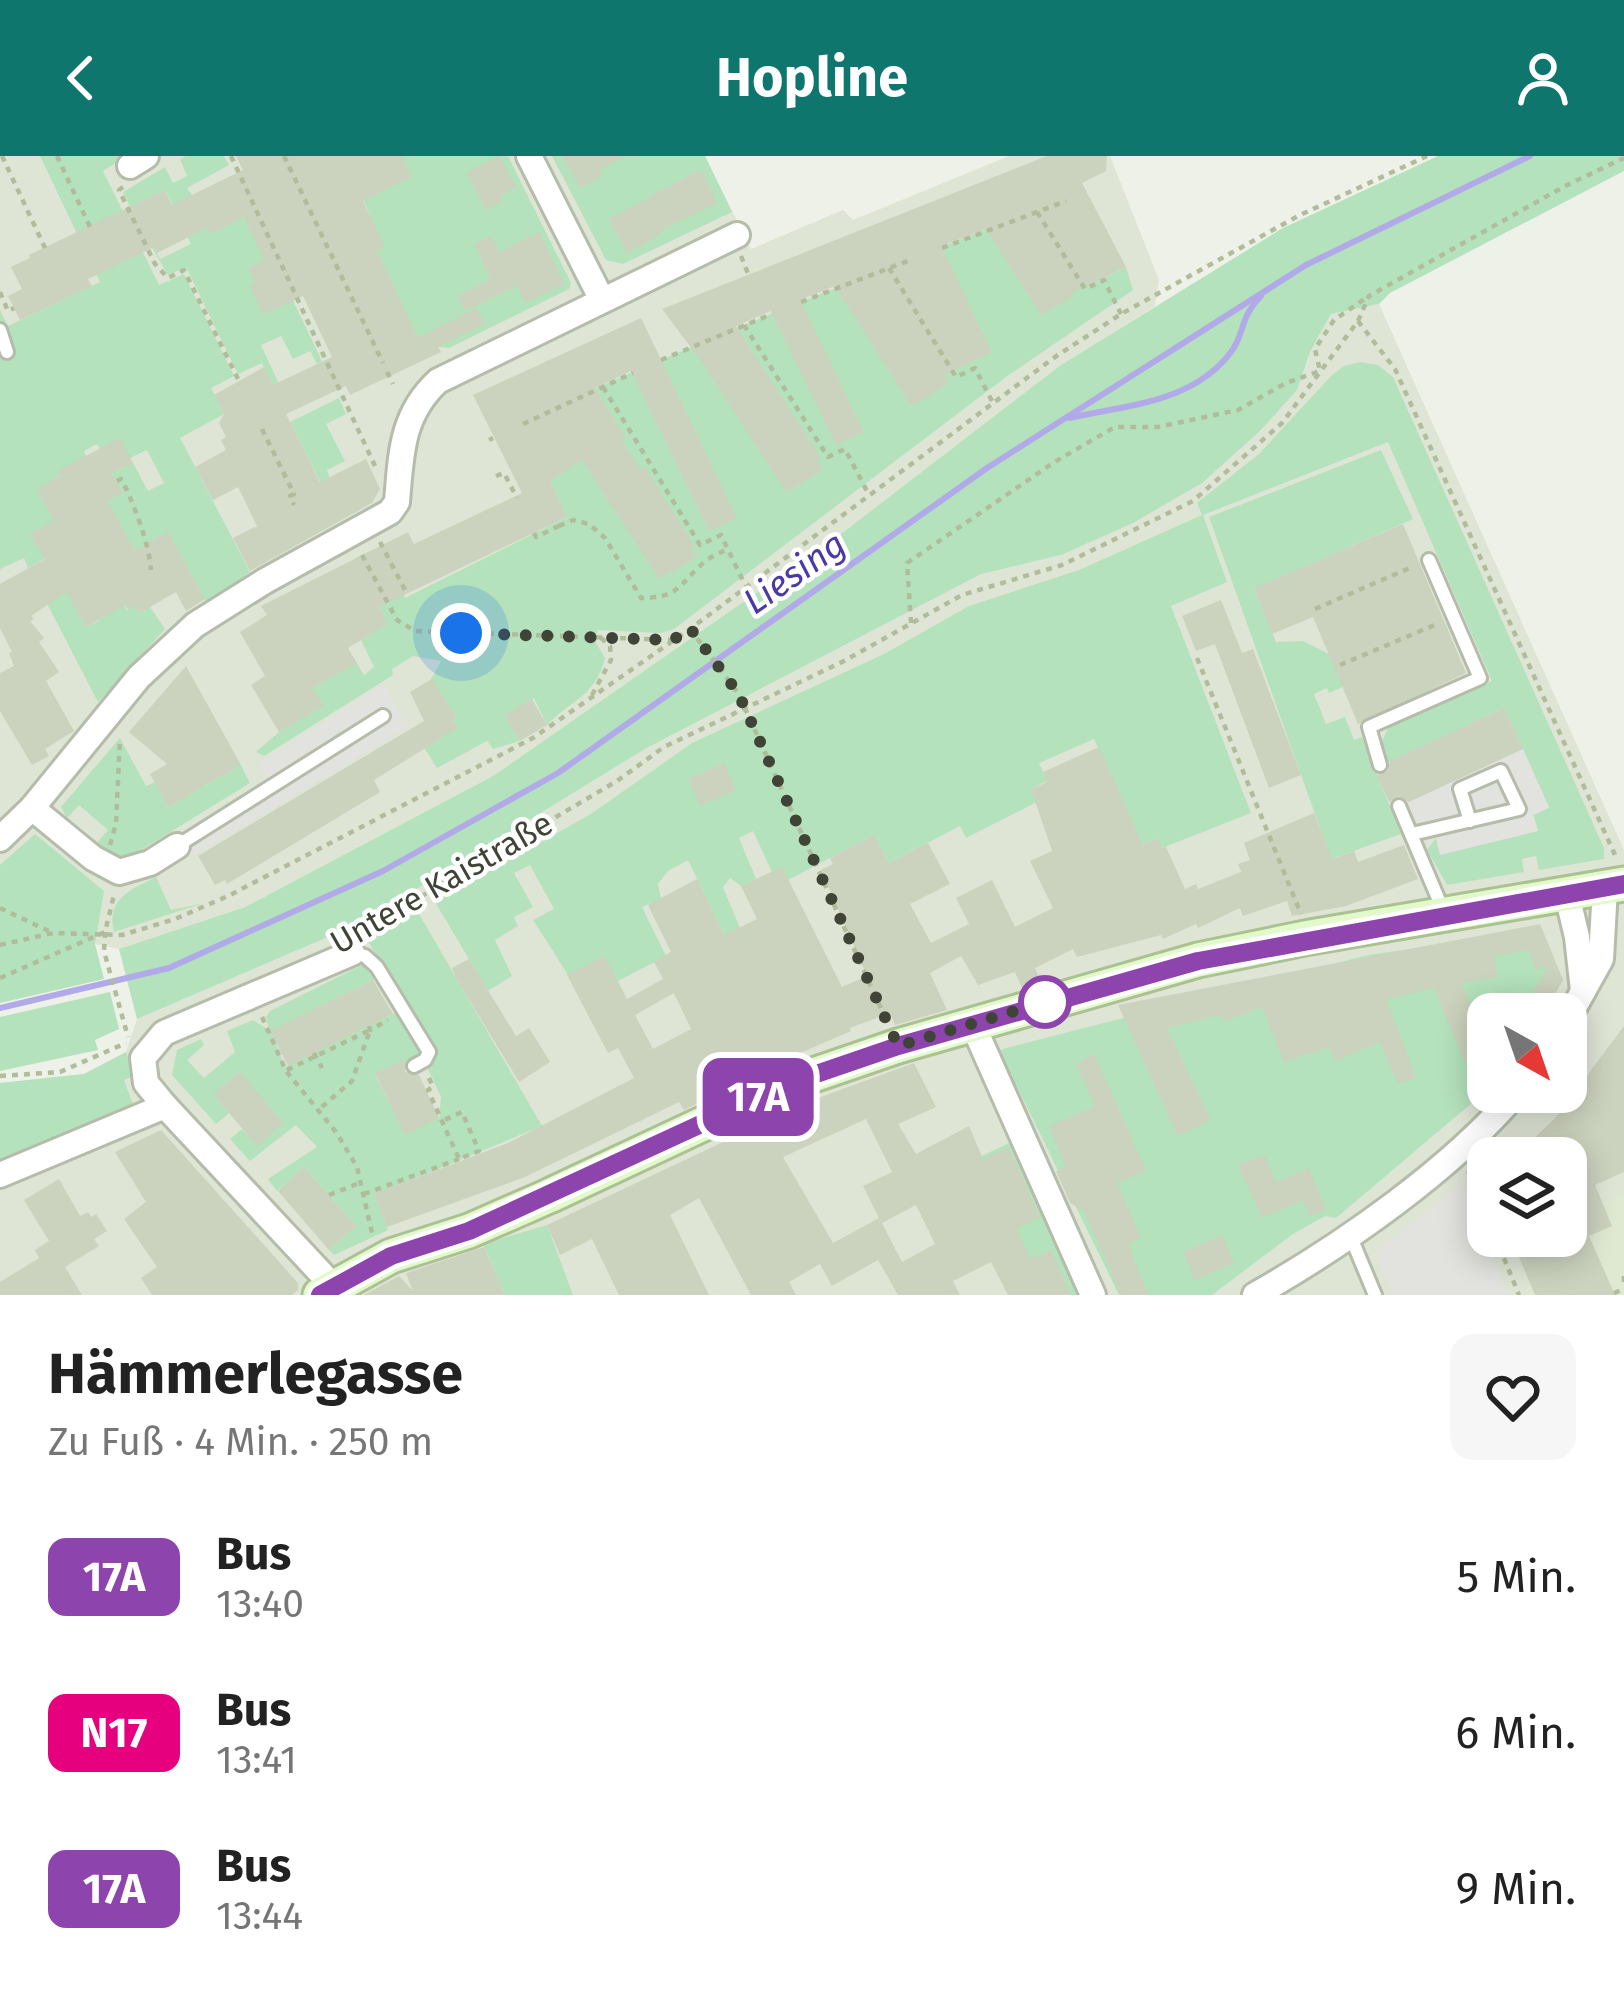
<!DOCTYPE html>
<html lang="de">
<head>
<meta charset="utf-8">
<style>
	body { margin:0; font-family:"Fira Sans",sans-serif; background:#f6f6f6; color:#222; height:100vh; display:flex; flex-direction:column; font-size:45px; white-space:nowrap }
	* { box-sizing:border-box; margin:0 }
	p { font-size:39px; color:#767676 }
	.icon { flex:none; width:66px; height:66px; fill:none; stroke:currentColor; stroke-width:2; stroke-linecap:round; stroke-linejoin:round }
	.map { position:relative; height:1139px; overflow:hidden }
	.drawer { display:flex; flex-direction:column; background:#fff; flex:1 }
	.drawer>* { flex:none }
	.badge { padding:0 24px; border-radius:18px; font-size:42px; line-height:78px }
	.needle { width:78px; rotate:140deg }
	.fabs { position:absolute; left:1467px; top:837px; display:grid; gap:24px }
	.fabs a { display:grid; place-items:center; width:120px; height:120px; border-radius:24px; background:#fff; box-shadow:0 6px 30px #0003; font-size:60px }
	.you { position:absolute; width:60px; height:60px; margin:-30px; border:9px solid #fff; border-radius:50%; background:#1a73e8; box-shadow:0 0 0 18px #1a73e833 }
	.map>.badge { position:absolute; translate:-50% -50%; box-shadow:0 0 0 6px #fff }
	.round { display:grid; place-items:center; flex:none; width:126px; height:126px; border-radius:24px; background:#f6f6f6 }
	.head { display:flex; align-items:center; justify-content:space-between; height:204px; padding:0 48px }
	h1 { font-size:57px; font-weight:700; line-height:90px }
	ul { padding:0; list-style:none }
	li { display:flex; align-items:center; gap:36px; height:156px; padding:0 48px }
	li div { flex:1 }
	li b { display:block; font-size:45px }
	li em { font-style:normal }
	li .badge { min-width:132px; font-weight:700; text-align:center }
	header { display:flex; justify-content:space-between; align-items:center; height:156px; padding:0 48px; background:#0f766e; color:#fff; font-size:54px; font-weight:700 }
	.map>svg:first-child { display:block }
</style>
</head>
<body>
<header><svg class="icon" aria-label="back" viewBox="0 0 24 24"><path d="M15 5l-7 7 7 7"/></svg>Hopline<svg class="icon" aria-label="person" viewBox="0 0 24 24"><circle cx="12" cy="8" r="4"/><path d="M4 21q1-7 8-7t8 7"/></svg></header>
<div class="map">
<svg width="1624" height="1139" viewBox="0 0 1624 1139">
	<rect width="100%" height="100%" fill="#edf1e7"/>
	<!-- residential -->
	<g fill="#dfe5d5" fill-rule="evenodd">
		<path d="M0 0H705L751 93 843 54 853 64 1009 0H1110L1159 124 1155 150 1061 210 841 378 493 620 245 751 119 793 95 788 0 709Z"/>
		<path d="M1379 148 1624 694V1139H0V927L84 918 102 910 126 896 137 863 361 767 645 593 981 417 1061 399 1297 234 1310 196 1331 158ZM1488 858H1566V936H1488ZM1488 1002H1566V1080H1488Z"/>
	</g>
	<!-- education -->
	<path fill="#dfe9d2" d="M1624 1038V1139H1527L1525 1134 1531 1130 1518 1099 1526 1080H1566V1063Z"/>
	<!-- green -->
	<g fill="#b4e2bc" fill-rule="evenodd">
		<path d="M40 0H117L120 4 103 15 159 129 184 118 234 220 211 232 224 258 180 282 250 416 207 447 168 377 149 387 161 409 85 378 127 454 135 450 140 457 150 451 165 473 98 546 42 438 63 426 86 471 100 464 53 380 46 402 28 412 24 402 0 413V154L8 170 100 126ZM120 283 130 302 147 294 164 327 148 335 133 307 112 317 122 336 37 333 60 320 58 315 87 302 84 295 97 288 100 293Z"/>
		<path d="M186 0H224L229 9 187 32 192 39 233 19 322 205 317 208 310 195 293 203 281 180 261 189 278 226 273 229 262 207 238 218 186 111 168 119 140 71 144 70 160 103 191 88 166 35 132 55 123 36 165 11 173 27 187 20 180 3Z"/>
		<path d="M343 0H508L571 127 569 133 449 192 421 189 415 176 402 182 409 164 361 63 370 59Z"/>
		<path d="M552 0H705L732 56 623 108 606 104Z"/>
		<path d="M1438 0H1624V15L1390 137 1379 148 1331 158 1310 196 1297 234 1260 275 1202 327 1133 367 1061 399 981 418 645 593 361 767 137 863 119 793 245 751 493 620 841 378 1061 209 1283 72Z"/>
		<path d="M1065 43 1098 125 1126 111 1133 134 1006 221 674 473 661 477 598 474 596 487 605 502C595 541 572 543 547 569L534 542 505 559 520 585 493 593 487 585 437 612 420 585 457 571 453 565 457 562 431 523 441 505 413 500 392 513 393 519 264 600 256 596 279 576 323 550 292 501 357 507 364 519 374 511 361 484 387 468 357 401 380 391 405 442 567 361 522 266C700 183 882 113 1065 43Z"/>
		<path d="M1360 206 1378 209 1393 221 1604 692V703L1539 714 1536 700 1522 703 1524 716 1447 729 1427 694 1436 682 1440 698 1538 674 1533 659 1549 651 1504 552 1387 607 1382 585 1388 572 1492 525 1388 286 1203 359 1227 426 1171 450 1251 657 1162 692 1157 682 1143 689 1094 583 1039 607 1047 625 1031 633 1037 646 966 682 960 670 889 707 874 679 788 724 772 716 753 675 739 682 756 723 741 730 730 722 723 731 740 772 763 861 688 704 668 715 658 728 661 743 642 751 666 800 618 825 568 819 533 764 554 753 530 709 514 717 533 751 514 761 518 770 495 784 512 820 488 835 435 746 591 658 692 587 884 498 969 450 1079 414 1202 359 1197 347 1259 298 1332 219 1344 210Z"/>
		<path d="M339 242 346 258 326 268 345 305 327 314 331 325 322 329 290 266Z"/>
		<path d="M1381 294 1413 363 1254 433 1276 486 1303 485 1329 498 1336 514 1446 468 1451 483 1329 537 1327 532 1314 538 1326 568 1345 561 1354 584 1362 581 1401 678 1331 703 1209 361Z"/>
		<path d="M120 582 146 630 155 626 168 651 241 609 250 627 136 697 114 701 96 688 108 674 79 649 67 662 61 651Z"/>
		<path d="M35 678 104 735 95 788 104 823 0 847V709Z"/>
		<path d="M156 721 171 754 204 747 114 776C106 743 130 734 156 721Z"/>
		<path d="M418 756 542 970 375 1039 388 1074 334 1099 329 1094 356 1070 305 1012 277 1035 268 1023 317 991 296 969 250 1005 230 983 242 973 257 989 240 916 214 938 229 957 216 968 172 919 177 894 201 883 204 889 187 904 204 922 235 896 227 875 253 864 269 874 266 861 270 855 362 809 377 822 271 875 285 911 395 857 421 893 419 901 375 918 405 978 439 962 441 941 428 913 437 893 367 784Z"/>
		<path d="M1542 774 1563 824 1543 858H1488V931L1479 941 1336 1062 1325 1060 1293 1078 1212 1139H1119L999 894 1368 799Z"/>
		<path d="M110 836 119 873 95 884 98 894 0 915V861Z"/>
		<path d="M126 896 134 920 124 924 134 951 0 1008V927L84 918Z"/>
		<path d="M1015 984 1084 1139H1030L963 1009Z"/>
		<path d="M547 1069 573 1139H505L483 1088Z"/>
	</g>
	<!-- parking -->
	<g fill="#e2e3de">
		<path d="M384 528 408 571 192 700 179 680 268 625 258 608Z"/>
		<path d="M1523 593 1549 652 1533 659 1538 675 1440 699 1434 673 1412 678 1399 650Z"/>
		<path d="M1462 1027 1507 1139H1393L1375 1097Z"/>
	</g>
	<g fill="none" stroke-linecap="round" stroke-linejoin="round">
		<!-- stream -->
		<g stroke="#b1a9e8" stroke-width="6">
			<path d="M1070 262C1126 249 1193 247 1231 196 1246 176 1238 164 1261 140"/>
			<path d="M0 852 169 812 383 715 558 617 987 312 1306 109 1530 0"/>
		</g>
	</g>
	<!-- building -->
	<g fill="#cbd2bd" fill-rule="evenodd">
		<path d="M236 0H401L412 21 363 45 385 91 377 95 415 176 418 181 477 152 485 168 438 191 441 196 350 239 346 230 286 258 320 326 366 303 380 333 372 347 250 415 233 382 257 370 238 331 213 344 195 311 226 294 221 284 226 281 219 267 224 258 214 239 264 211 273 229 332 201 303 140 263 159 250 130 255 127 248 112 264 104 244 61 210 78 207 72 157 97 154 91 88 123 92 130 20 164 8 140 22 133 11 111 30 102 29 99 165 34 172 49 243 14Z"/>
		<path d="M499 0 516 31 500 40 503 45 486 54 466 16Z"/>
		<path d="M562 0H626L600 14 601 21 580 32Z"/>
		<path d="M1047 0H1107L1106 15 1082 27 1126 111 1072 137 1073 140 1041 159 986 73 941 90 992 196 944 219 948 224 945 230 917 247 911 249 835 130 800 144 864 276 836 289 771 155 736 170 821 302 817 304 822 311 819 317 786 336 704 209 662 153Z"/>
		<path d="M701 13 717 47 665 72 655 82 627 97 609 63Z"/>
		<path d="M539 76 564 128 525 147 517 130 465 155 457 140 491 123 474 88 491 80 499 96Z"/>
		<path d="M641 162 737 362 709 375 631 215 595 232 625 281 621 284 640 313 644 310 694 389 691 391 696 399 692 404 659 423 582 304 550 325 567 361 379 451 388 468 348 492 357 507 312 532 324 550 279 576 251 529 265 520 240 476 267 459 261 450 408 376 414 388 522 337 473 239Z"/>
		<path d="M120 282 133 307 112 317 123 337 107 345 135 394 168 376 205 443 186 455 176 436 140 457 135 450 128 454 125 449 86 471 66 436 31 460 34 463 30 465 44 482 39 486 59 516 46 525 74 575 45 593 49 600 32 609 0 555V517L14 510 9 497 12 496 0 472V428L45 403 30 378 54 364 36 333 60 320 57 315Z"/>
		<path d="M1403 368 1466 517 1358 568 1313 461 1272 478 1254 432Z"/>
		<path d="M1221 444 1242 497 1253 493 1301 619 1269 632 1215 488 1196 495 1182 460Z"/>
		<path d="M186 510 241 609 168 651 150 618 167 608 129 576Z"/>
		<path d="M432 523 457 562 453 565 458 572 374 624 380 636 227 728 225 724 215 729 198 700 424 565 410 536Z"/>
		<path d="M532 543 547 569 520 585 504 559Z"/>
		<path d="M1504 552 1523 593 1409 646 1399 640 1389 646 1377 619 1388 615 1390 605Z"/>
		<path d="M1099 591 1143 689 1158 682 1162 692 1166 691 1185 733 1196 728 1198 733 1241 716 1238 708 1250 704 1244 687 1314 657 1332 703 1354 695 1358 706 1404 689 1418 723 1346 750 1292 760 1287 745 1243 760 1240 752 1198 772 1196 768 1163 783 1161 779 1077 801 1073 793 1035 812 1042 827 1022 832 1015 816 978 829 961 800 930 817 947 854 895 869 890 857 850 872 851 875 747 920 748 923 684 954 679 946 525 1021 387 1071 374 1038 508 987 634 922 618 892 608 897 567 819 605 800 627 843 663 823 654 806 671 796 648 749 697 723 724 779 757 763 741 730 782 711 842 831 867 820 821 714 833 708 830 702 874 679 889 707 928 687 950 728 910 748 931 787 969 768 956 742 992 724 1015 771 1053 752 1030 705 1052 695 1031 633 1047 626 1043 616ZM674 837 691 873 653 893 635 859Z"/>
		<path d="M724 607 736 634 700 650 688 623Z"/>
		<path d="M1540 768 1563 824 1543 858H1521L1548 811 1536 814 1528 794 1494 800 1497 821 1462 827 1480 873 1488 880V943L1483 949 1434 832 1386 843 1416 921 1398 928 1380 886 1335 905 1329 891 1284 906 1262 851 1223 866 1220 859 1167 872 1211 964 1178 980 1118 849Z"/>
		<path d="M469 803 516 880 529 872 550 906 519 926 456 822 452 812Z"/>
		<path d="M373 824 393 858 288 910 270 875Z"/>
		<path d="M1624 870V1016L1595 1029 1612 1070 1589 1080 1615 1139H1535L1510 1080H1566V1002H1514L1556 961Z"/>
		<path d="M1094 898 1146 1015 1117 1027 1141 1082 1128 1088 1148 1139H1121L1084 1055 1070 1047 1056 1015 1066 1011 1049 970 1095 950 1076 908Z"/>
		<path d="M406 903 405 916 419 919 439 962 405 979 375 917Z"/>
		<path d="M914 907 936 951 898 968 916 998 969 970 983 1003 1009 991 1040 1061 1016 1073 1031 1103 1051 1094 1071 1139H1008L991 1106 953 1125 960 1139H898L878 1104 832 1130 820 1108 789 1126 796 1139H751L699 1042 670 1059 709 1139H619L592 1083 560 1099 547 1069 810 945ZM866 963 892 1016 863 1030 879 1062 833 1087 783 1001ZM916 1049 935 1088 902 1106 882 1067Z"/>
		<path d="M240 916 283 967 257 990 213 938Z"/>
		<path d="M161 974 298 1127V1134L292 1139H152L141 1122 157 1111 124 1063 146 1046 115 996Z"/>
		<path d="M1265 999 1276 1026 1309 1012 1326 1054 1310 1061 1303 1044 1262 1062 1238 1009Z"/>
		<path d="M304 1011 356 1070 329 1094 278 1035Z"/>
		<path d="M59 1023 80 1060 88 1056 91 1061 96 1058 107 1075 94 1083 99 1090 65 1111 82 1139H0V1126L39 1102 35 1094 49 1085 24 1044Z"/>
		<path d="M1222 1079 1234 1107 1195 1124 1183 1096Z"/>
		<path d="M484 1091 505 1139H364L399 1120 413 1135 406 1117Z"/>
	</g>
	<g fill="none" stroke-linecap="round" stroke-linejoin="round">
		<defs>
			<g id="lane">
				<path d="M0 174 7 196"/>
				<path d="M1380 609 1369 571 1480 522 1429 404"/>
				<path d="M1399 650 1443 754"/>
				<path d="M1412 678 1519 653 1501 615 1460 633 1470 665"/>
				<path d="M177 690 383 560"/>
				<path d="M352 797 365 800 377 811 429 896 425 904 414 910"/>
				<path d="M1350 1079 1375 1139"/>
			</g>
			<g id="street">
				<path d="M529 0 601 142"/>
				<path d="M130 10 146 0"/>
				<path d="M32 652 93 702 119 716 150 707 177 690"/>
				<path d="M0 683 32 652 139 521 195 469 265 425 390 356 397 346C401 299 401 259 438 225L737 79"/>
				<path d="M1567 739 1577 781 1583 835"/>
				<path d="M1566 866 1601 803 1605 732"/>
				<path d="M972 867 1093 1139"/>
				<path d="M0 1019 165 950"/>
				<path d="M333 1130 165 950 146 927 143 902 164 877 352 797"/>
				<path d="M1255 1139C1343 1089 1452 1013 1517 936"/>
			</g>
			<path id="secondary" d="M320 1139 391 1100 469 1075 549 1040 790 927 898 890 1198 804 1310 781 1624 728"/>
		</defs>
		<!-- lane casing -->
		<use href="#lane" stroke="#b5bcaa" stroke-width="18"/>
		<!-- street casing -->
		<use href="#street" stroke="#b5bcaa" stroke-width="30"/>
		<!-- secondary casing -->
		<use href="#secondary" stroke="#abc193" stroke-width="39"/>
		<!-- path -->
		<g stroke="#b1bc9d" stroke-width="4.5" stroke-dasharray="6 6" stroke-linecap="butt">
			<path d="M2 0 45 92"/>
			<path d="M57 0 90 71"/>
			<path d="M231 0 375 310"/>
			<path d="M284 0 383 207"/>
			<path d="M123 31 119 34 155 108 168 122 184 114 238 223"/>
			<path d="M1037 56 1085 133 1104 124 1121 158"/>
			<path d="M942 92 1066 45"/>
			<path d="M741 100 749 120"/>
			<path d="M889 112 956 221 975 212 993 247"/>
			<path d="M0 136 8 155 14 152"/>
			<path d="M801 146 913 103"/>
			<path d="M1358 165 1395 213 1615 699"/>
			<path d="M744 169 828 301 845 293 869 339"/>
			<path d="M661 204 772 158"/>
			<path d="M387 216 393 228"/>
			<path d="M603 231 700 389 721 379 745 429"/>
			<path d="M523 268 633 217"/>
			<path d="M262 273 294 338 290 340 294 349"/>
			<path d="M489 284 493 282"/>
			<path d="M496 320 504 317 517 342"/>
			<path d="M117 325 121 323C133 344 150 391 151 414"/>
			<path d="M559 370 573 364 589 368 605 382 641 442C678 442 678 430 701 409 708 402 719 397 728 393"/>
			<path d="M534 377 536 381 559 370 562 375"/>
			<path d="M380 386 406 436"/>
			<path d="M362 399 397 464 415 475 673 484"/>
			<path d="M1315 453 1412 411"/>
			<path d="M911 467 907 407 1056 305 1115 271H1158L1238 254 1286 227 1320 215 1315 193 1334 164 1369 140"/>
			<path d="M690 473 738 537 888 868"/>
			<path d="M1197 502 1301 758"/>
			<path d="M1340 509 1437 468"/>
			<path d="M592 539 611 504 610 490 601 482"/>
			<path d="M110 689 116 668 120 582"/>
			<path d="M0 752 53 777"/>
			<path d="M105 776 104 795 128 881"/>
			<path d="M359 777 617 625 664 591 844 505 962 439 1062 409 1193 345 1282 267 1358 165 1369 140 1565 30 1624 2"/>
			<path d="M0 789 53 777 122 779 175 763 228 740 533 582 690 473 1055 201 1121 158 1298 60 1427 0"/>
			<path d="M0 822 105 776 114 739"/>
			<path d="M262 861 286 915 336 976 357 1011 372 1077"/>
			<path d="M369 870 370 874 388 864"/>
			<path d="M314 897 322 912"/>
			<path d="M287 914 370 874 352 925 317 955"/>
			<path d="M0 920 60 916 126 887"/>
			<path d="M429 922 433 931 428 934 459 1003 479 995 462 956 442 965"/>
			<path d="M1468 1015 1488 1064"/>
			<path d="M364 1038 459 1003"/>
			<path d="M329 1039 362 1026"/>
			<path d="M1495 1080 1519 1139"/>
			<path d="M1624 1120V1129"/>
			<path d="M1614 1137 1624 1133"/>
		</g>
		<!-- lane -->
		<use href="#lane" stroke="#fff" stroke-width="12"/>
		<!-- street -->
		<use href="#street" stroke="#fff" stroke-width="24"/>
		<!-- secondary -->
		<use href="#secondary" stroke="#e2f9ca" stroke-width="33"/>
	</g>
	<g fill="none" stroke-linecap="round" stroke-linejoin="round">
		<defs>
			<path id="line" d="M320 1139 391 1100 469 1075 790 927 898 890 1198 805 1624 728"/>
		</defs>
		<!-- line casing -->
		<use href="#line" stroke="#fff" stroke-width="27"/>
		<!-- line -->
		<use href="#line" stroke="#8e44ad" stroke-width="18"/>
		<!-- walk -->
		<path stroke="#3f4437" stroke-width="12" stroke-dasharray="0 21.6" d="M461 477 673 484 690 472 738 537 898 890 1045 846"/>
	</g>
	<!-- markers -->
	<circle fill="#fff" stroke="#8e44ad" stroke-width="6" cx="1045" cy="846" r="24"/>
	<g text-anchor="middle" stroke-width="9" stroke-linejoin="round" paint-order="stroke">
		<!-- street labels -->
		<g font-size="33" fill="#3f4437" stroke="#fff">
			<text transform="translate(441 726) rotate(-30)" y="12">Untere Kaistraße</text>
		</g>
		<!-- water labels -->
		<g font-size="36" font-style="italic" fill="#4a3ba4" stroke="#fff">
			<text transform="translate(794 416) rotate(-35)" y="13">Liesing</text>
		</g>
	</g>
</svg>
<div class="fabs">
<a><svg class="needle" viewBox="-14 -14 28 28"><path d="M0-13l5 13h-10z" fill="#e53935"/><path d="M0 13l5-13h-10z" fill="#767676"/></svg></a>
<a><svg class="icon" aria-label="layers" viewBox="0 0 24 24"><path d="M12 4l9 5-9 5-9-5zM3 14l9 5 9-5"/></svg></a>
</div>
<div class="you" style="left:461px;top:477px"></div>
<b class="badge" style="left:758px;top:941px;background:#8e44ad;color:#fff">17A</b>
</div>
<section class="drawer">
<div class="head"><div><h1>Hämmerlegasse</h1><p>Zu Fuß · 4 Min. · 250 m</p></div><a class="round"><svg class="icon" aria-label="heart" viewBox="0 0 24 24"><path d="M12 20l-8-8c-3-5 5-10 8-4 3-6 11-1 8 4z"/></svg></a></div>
<ul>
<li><span class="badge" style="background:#8e44ad;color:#fff">17A</span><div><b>Bus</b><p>13:40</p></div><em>5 Min.</em></li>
<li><span class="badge" style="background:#e6007e;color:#fff">N17</span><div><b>Bus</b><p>13:41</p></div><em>6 Min.</em></li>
<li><span class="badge" style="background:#8e44ad;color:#fff">17A</span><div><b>Bus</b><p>13:44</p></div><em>9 Min.</em></li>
</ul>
</section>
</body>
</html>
